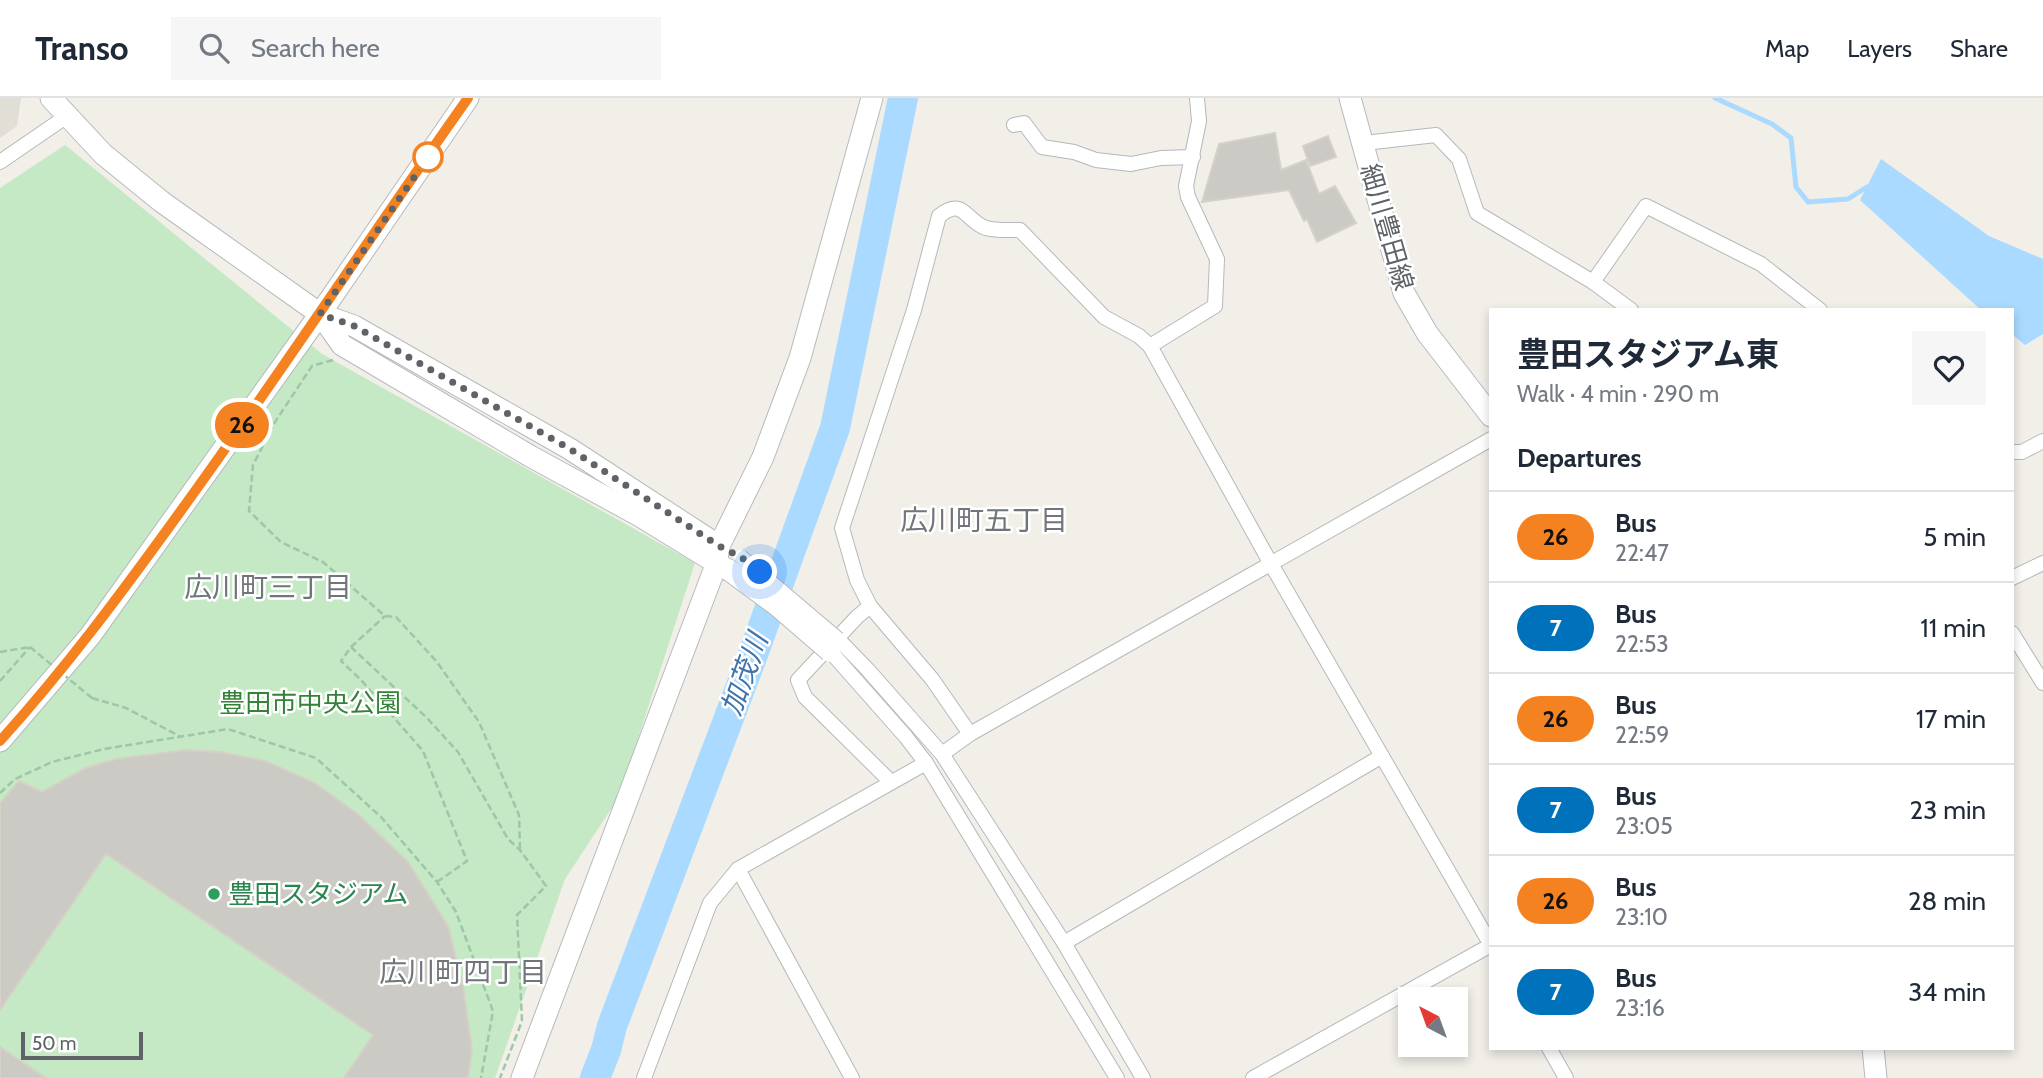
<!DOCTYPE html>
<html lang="en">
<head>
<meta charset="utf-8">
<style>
	body { margin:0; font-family:Cabin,"Noto Sans JP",sans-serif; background:#f6f6f7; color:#1f2937; height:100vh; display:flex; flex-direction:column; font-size:26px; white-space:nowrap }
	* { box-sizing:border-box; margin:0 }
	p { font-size:23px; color:#747a83 }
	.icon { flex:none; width:38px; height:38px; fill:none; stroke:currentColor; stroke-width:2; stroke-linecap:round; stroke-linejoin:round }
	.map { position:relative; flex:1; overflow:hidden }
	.drawer { position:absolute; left:1489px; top:210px; width:525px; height:742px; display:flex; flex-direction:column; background:#fff; border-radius:0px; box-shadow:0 4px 10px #0003 }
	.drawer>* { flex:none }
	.badge { padding:0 14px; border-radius:23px; font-size:24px; line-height:46px }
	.needle { width:46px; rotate:319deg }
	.fabs { position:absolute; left:1398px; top:889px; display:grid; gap:14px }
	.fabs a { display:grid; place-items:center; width:70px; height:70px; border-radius:0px; background:#fff; box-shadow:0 4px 10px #0003; font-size:35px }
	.scale { position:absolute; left:21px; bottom:18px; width:122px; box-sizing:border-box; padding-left:7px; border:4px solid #5f6368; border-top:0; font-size:19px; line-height:24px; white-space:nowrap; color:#5f6368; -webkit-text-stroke:5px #fff; paint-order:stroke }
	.you { position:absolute; width:35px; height:35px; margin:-18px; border:5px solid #fff; border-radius:50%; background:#1a73e8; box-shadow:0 0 0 10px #1a73e833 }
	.map>.badge { position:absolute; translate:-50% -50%; box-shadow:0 0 0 4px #fff }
	h2 { padding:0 28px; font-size:26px; line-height:63px }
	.round { display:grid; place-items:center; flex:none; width:74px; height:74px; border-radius:0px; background:#f6f6f7 }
	.summary { display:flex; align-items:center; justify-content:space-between; height:119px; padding:0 28px }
	h1 { font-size:33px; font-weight:700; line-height:52px }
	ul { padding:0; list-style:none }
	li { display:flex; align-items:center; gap:21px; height:91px; padding:0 28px; border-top:2px solid #e0e1e3 }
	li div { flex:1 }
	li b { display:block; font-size:26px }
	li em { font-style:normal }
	li .badge { min-width:77px; font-weight:700; text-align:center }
	header { display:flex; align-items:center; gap:42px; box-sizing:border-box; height:98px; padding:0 35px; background:#fff; border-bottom:2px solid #e0e1e3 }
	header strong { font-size:33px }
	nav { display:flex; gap:38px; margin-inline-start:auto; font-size:24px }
	.search { width:490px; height:63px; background:#f6f6f7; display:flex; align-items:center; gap:18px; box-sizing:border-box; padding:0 24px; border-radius:0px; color:#747a83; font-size:26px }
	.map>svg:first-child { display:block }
</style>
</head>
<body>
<header>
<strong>Transo</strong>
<div class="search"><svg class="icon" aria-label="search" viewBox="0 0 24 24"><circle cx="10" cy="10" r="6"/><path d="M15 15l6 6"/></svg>Search here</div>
<nav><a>Map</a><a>Layers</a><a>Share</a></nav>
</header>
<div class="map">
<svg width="2043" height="980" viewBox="0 0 2043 980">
	<rect width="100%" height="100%" fill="#f1efe8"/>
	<!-- education -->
	<path fill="#e1ded6" d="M0 0H21L17 28 0 40Z"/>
	<!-- green -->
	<path fill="#c5e8c5" d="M65 47 322 256 695 465 619 699 565 781 495 980H0V90Z"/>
	<!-- water -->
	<path fill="#aadaff" d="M1881 61 1989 138 2043 161V236L2025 247 2013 237 2012 212H1981L1860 102Z"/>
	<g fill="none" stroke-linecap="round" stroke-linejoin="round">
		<!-- stream -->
		<path stroke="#aadaff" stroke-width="5" d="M1715 0 1772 26 1791 40 1796 89 1808 104 1848 101 1867 89"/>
		<!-- river -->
		<path stroke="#aadaff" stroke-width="30" d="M595 980 606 952 612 928 752 559 835 330 903 0"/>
	</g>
	<!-- building -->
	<g fill="#cccac5" stroke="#d6d1c6" stroke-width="2">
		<path d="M1275 35 1281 72 1306 62 1319 96 1335 88 1356 125 1317 144 1307 121 1304 123 1289 92 1202 104 1219 46Z"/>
		<path d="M1328 38 1336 59 1310 68 1303 48Z"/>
		<path d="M186 652 220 654 265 663 315 685 359 717 408 764 448 828 463 888 472 952 468 980H344L373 937 106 756 0 912V705L19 683 42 694 86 670 116 661Z"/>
		<path d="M0 949 46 980H0Z"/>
	</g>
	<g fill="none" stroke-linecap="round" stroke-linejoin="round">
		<defs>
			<g id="street">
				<path d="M1197 0 1199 23 1186 88 1188 99 1217 161 1215 208 1150 248 1271 466 1491 847"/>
				<path d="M1014 27 1024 25 1042 49 1074 54 1096 62 1131 66 1161 60 1193 59"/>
				<path d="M1364 45 1436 37 1459 61 1477 115 1593 184 1631 212"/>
				<path d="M0 64 67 18"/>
				<path d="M1593 184 1646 108 1761 166 1820 212"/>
				<path d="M2012 354H2022L2043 343"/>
				<path d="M2012 480 2043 465"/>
				<path d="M870 508 857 482 842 430 914 212 939 118C964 98 965 123 986 130 996 133 1009 132 1020 132L1104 219 1139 238 1150 248"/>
				<path d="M2012 535 2043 585"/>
				<path d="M838 541 868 572 942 656 1064 845 1143 980"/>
				<path d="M830 553 906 639 926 665 1117 980"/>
				<path d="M942 656 970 636 1491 341"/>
				<path d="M891 684 805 599 798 582 857 519 870 508 932 581 970 636"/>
				<path d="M738 771 852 980"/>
				<path d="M1064 845 1382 658"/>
				<path d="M1549 950 1566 980"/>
				<path d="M644 980 710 805 738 771 926 665"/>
				<path d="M1253 980 1491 847"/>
			</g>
			<g id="secondary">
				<path d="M51 0 103 56 162 104 320 216 354 228 570 351 719 448"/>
				<path d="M1350 0 1404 195 1427 235 1491 318"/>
				<path d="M320 216 342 247 530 358 640 418 728 472"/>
				<path d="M0 643 90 538 320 216 468 0"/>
				<path d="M1873 950 1876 980"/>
				<path d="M522 980 716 467 719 448 763 359 800 260 872 0"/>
			</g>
		</defs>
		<!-- street casing -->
		<use href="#street" stroke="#b5b8bc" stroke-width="16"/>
		<!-- secondary casing -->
		<use href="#secondary" stroke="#b6babf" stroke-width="23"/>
		<!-- path -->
		<g stroke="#9cc7a9" stroke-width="2.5" stroke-dasharray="7 3.5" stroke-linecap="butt">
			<path d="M333 262 312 268 275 324 253 367 249 413 281 444 323 464 385 518 396 519 437 564 479 624 519 717 520 751"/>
			<path d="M351 549 385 518"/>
			<path d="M0 554 30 549"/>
			<path d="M0 583 30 549"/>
			<path d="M92 600 126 610 181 639"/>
			<path d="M0 695 15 681 52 664 104 651 228 631 316 660 381 719 437 784 456 814 493 913 481 980"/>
			<path d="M437 784 467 763 423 653 361 582 341 563 351 549 427 620 458 654 508 741 520 752 546 788 517 817 522 923 500 980"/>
		</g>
		<!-- street -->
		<use href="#street" stroke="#fff" stroke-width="14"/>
		<!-- secondary -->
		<use href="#secondary" stroke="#fff" stroke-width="21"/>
		<defs>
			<path id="street-bridge" d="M741 459 838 541"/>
			<path id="secondary-bridge" d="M729 472 778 508 830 553"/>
		</defs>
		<!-- street-bridge casing -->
		<use href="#street-bridge" stroke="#b5b8bc" stroke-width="16" stroke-linecap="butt"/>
		<!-- secondary-bridge casing -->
		<use href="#secondary-bridge" stroke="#b6babf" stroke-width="23" stroke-linecap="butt"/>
		<!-- path-bridge -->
		<path stroke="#9cc7a9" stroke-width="2.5" stroke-dasharray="7 3.5" stroke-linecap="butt" d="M30 549 92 600"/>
		<!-- street-bridge -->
		<use href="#street-bridge" stroke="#fff" stroke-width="14"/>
		<!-- secondary-bridge -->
		<use href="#secondary-bridge" stroke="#fff" stroke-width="21"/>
	</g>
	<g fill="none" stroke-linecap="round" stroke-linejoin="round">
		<defs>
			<path id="line" d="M0 643C66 570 123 493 180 414 279 278 371 137 468 0"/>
		</defs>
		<!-- line casing -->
		<use href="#line" stroke="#fff" stroke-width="16"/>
		<!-- line -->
		<use href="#line" stroke="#f58220" stroke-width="10"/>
		<!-- walk -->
		<path stroke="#5f6368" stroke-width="7" stroke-dasharray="0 12.6" d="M428 59 320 216 354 228 570 351 719 448 741 459 760 474"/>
	</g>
	<!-- markers -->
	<circle fill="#fff" stroke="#f58220" stroke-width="3.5" cx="428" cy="59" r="14"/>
	<circle fill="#2e9e5b" stroke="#fff" stroke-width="2.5" cx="214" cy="796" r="7"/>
	<g text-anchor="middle" stroke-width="5" stroke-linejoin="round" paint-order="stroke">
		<!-- street labels -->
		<g font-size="26" fill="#5f6368" stroke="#fff">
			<text transform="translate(1387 129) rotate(74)" y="9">細川豊田線</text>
		</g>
		<!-- park labels -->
		<g font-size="26" fill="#348238" stroke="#fff">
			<text x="310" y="614">豊田市中央公園</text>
		</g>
		<!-- leisure labels -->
		<g font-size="26" fill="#27864d" stroke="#fff" text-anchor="start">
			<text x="228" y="805">豊田スタジアム</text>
		</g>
		<!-- neighbourhood labels -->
		<g font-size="28" fill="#70757a" stroke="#fff">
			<text x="984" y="432">広川町五丁目</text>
			<text x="268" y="499">広川町三丁目</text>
			<text x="463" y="884">広川町四丁目</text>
		</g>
		<!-- water labels -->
		<g font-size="28" font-style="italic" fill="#4174aa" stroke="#fff">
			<text transform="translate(744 576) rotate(-70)" y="10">加茂川</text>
		</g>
	</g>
</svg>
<div class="fabs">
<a><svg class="needle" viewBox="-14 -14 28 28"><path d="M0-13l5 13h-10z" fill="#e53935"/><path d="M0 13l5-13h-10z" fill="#747a83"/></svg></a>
</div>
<div class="scale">50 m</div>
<div class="you" style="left:760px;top:474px"></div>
<b class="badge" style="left:242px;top:327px;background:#f58220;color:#111">26</b>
<section class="drawer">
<div class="summary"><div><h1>豊田スタジアム東</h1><p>Walk · 4 min · 290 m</p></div><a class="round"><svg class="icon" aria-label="heart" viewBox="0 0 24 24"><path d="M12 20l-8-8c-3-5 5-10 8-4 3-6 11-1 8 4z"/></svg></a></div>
<h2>Departures</h2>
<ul>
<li><span class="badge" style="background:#f58220;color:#111">26</span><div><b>Bus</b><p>22:47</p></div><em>5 min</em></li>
<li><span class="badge" style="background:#0072bc;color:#fff">7</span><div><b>Bus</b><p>22:53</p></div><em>11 min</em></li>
<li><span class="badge" style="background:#f58220;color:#111">26</span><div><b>Bus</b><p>22:59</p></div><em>17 min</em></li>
<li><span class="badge" style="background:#0072bc;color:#fff">7</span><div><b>Bus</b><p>23:05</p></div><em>23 min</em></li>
<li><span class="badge" style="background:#f58220;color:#111">26</span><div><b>Bus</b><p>23:10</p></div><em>28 min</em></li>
<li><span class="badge" style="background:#0072bc;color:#fff">7</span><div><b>Bus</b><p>23:16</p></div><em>34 min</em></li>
</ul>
</section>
</div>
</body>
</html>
